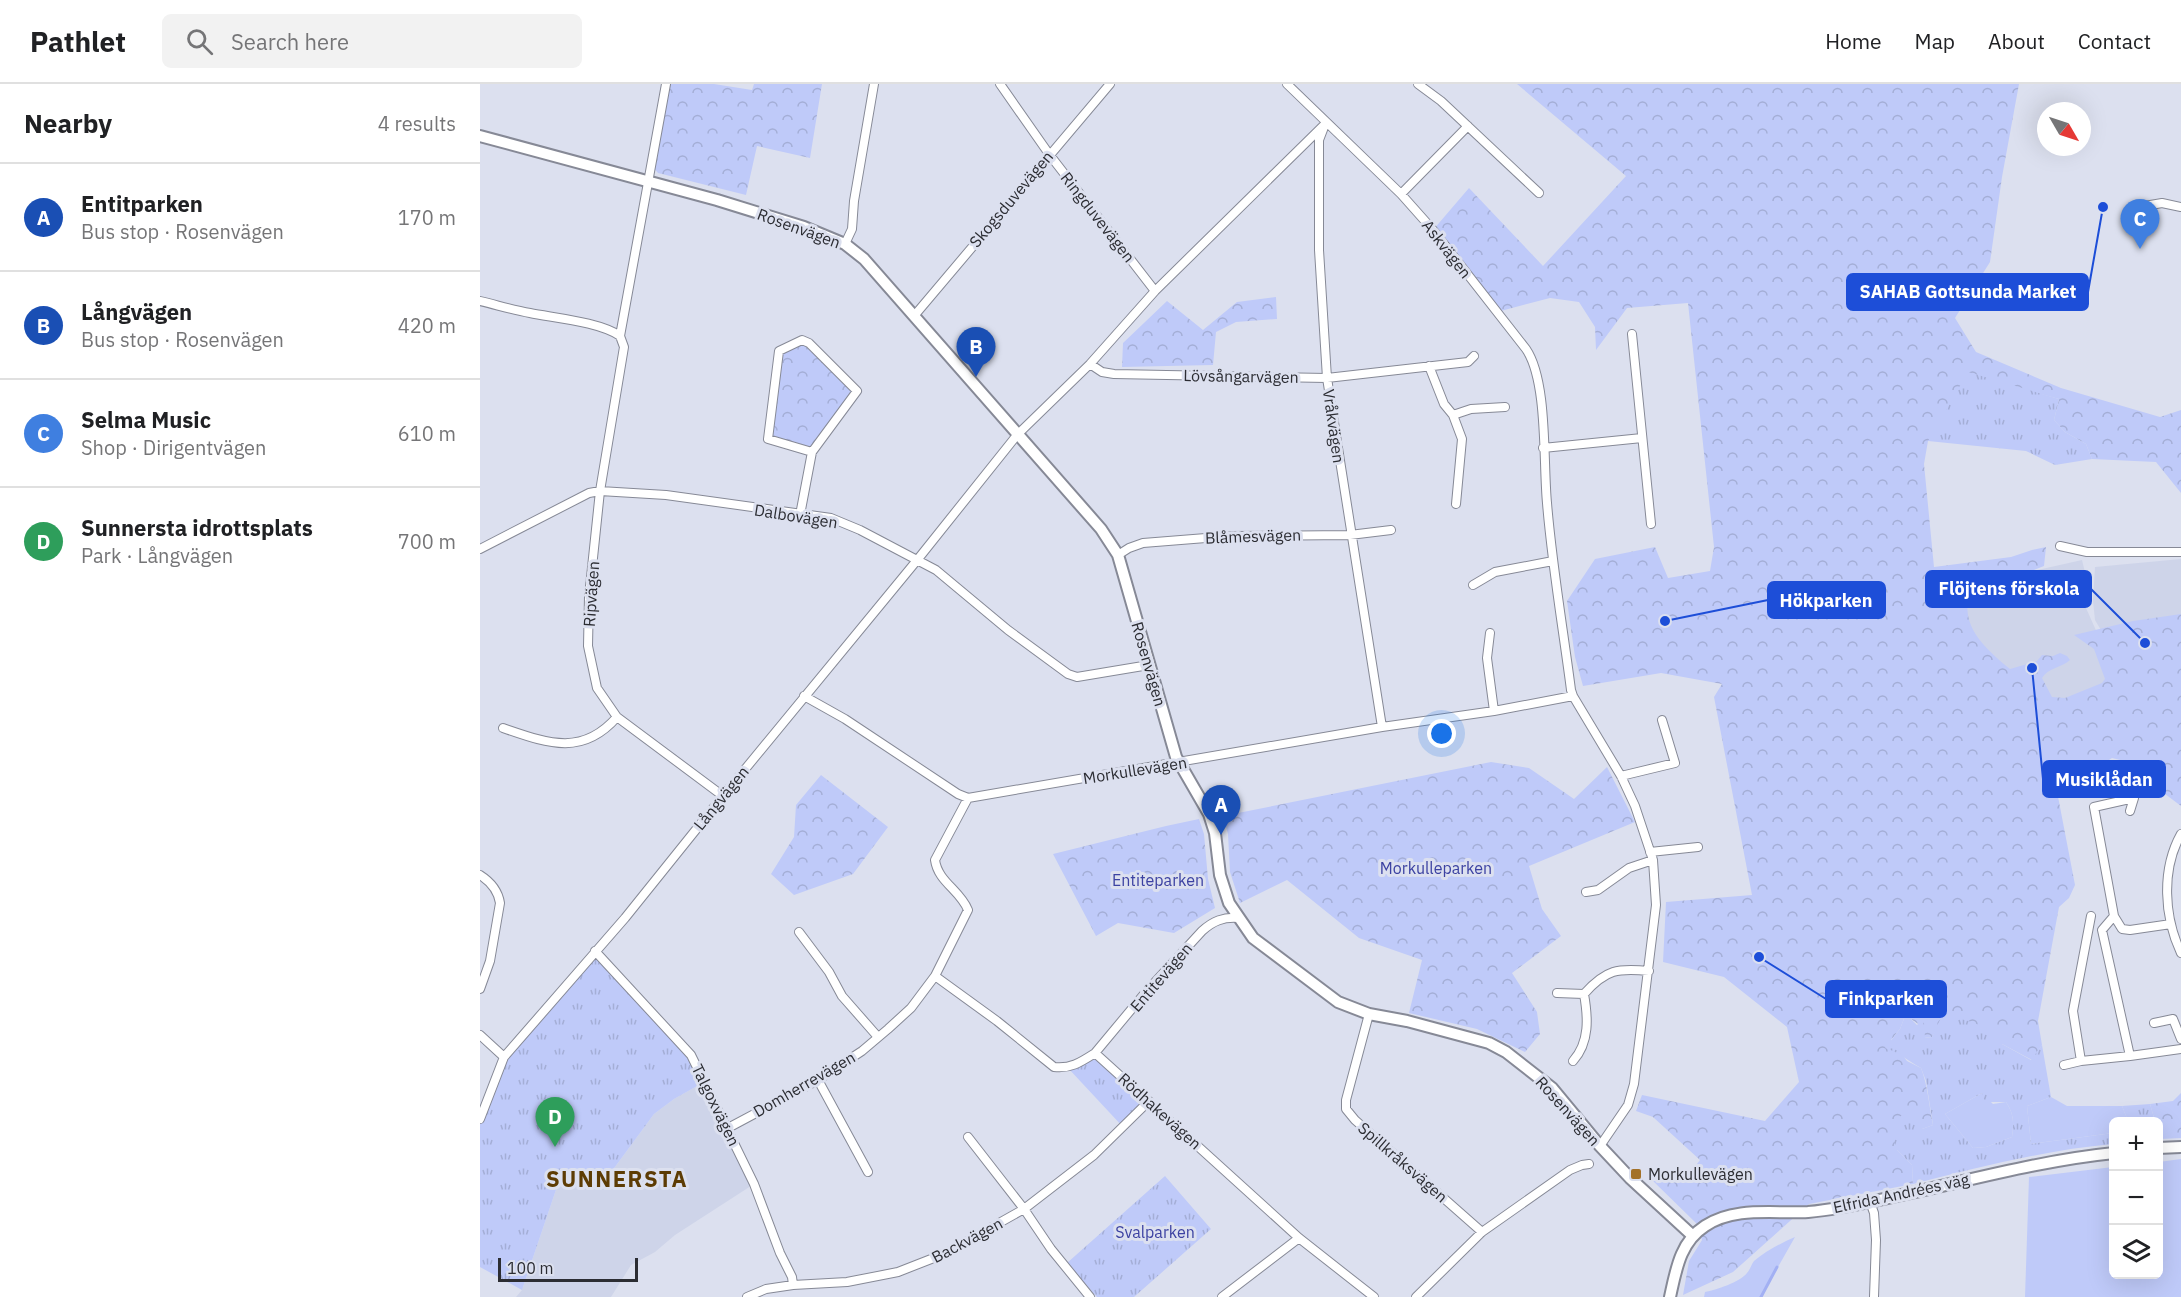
<!DOCTYPE html>
<meta charset="utf-8">
<style>
body{margin:0;font-family:"IBM Plex Sans",sans-serif;background:#f2f2f2;color:#202124}
.controls{position:absolute;right:18px;bottom:18px;display:grid;overflow:hidden;border-radius:9px;box-shadow:0 6px 24px #0002}
.controls button{width:54px;height:54px;display:grid;place-items:center;padding:0;border:0;border-bottom:2px solid #e0e0e0;background:#fff;color:#202124;font:30px sans-serif}
.compass{position:absolute;left:1557px;top:18px;width:54px;height:54px;border-radius:50%;background:#fff;box-shadow:0 6px 24px #0002;rotate:129deg}
.scale{position:absolute;left:18px;bottom:15px;width:140px;box-sizing:border-box;padding-left:6px;border:3px solid #2c2d33;border-top:0;font-size:16px;line-height:21px;white-space:nowrap;color:#2c2d33;-webkit-text-stroke:4px #dce0ef;paint-order:stroke}
.you{position:absolute;left:962px;top:650px;width:21px;height:21px;margin:-15px;border:4px solid #fff;border-radius:50%;background:#1a73e8;box-shadow:0 0 0 9px #1a73e833}
.badge{display:grid;place-items:center;width:39px;height:39px;border-radius:50%;background:#a37128;color:#fff;font-size:20px;font-weight:700}
.pin{position:absolute;translate:-50% -50px;filter:drop-shadow(0 2px 3px #0008)}
.pin::after{content:'';position:absolute;top:32px;width:21px;height:18px;background:inherit;clip-path:polygon(0 0,100% 0,50% 100%)}
.list{margin:0;padding:0;list-style:none}
h2{display:flex;justify-content:space-between;align-items:center;height:78px;margin:0;padding:0 24px;font-size:26px}
h2 small{font-size:20px;font-weight:400;color:#757577}
.list li{display:grid;grid-template-columns:39px 1fr auto;gap:18px;align-items:center;box-sizing:border-box;height:108px;padding:0 24px;border-top:2px solid #e0e0e0}
.list b{display:block;font-size:22px;white-space:nowrap}
.list p{margin:0;font-size:20px;white-space:nowrap;color:#757577}
.list em{font-size:20px;font-style:normal;color:#757577}
.icon{flex:none;width:33px;height:33px;fill:none;stroke:currentColor;stroke-width:2;stroke-linecap:round;stroke-linejoin:round}
.map{position:relative;flex:none;width:1701px;height:1213px;overflow:hidden}
header{display:flex;align-items:center;gap:36px;box-sizing:border-box;height:84px;padding:0 30px;background:#fff;border-bottom:2px solid #e0e0e0}
header strong{font-size:28px}
nav{display:flex;gap:33px;margin-inline-start:auto;font-size:21px}
.search{width:420px;height:54px;background:#f2f2f2;display:flex;align-items:center;gap:15px;box-sizing:border-box;padding:0 21px;border-radius:9px;color:#757577;font-size:22px}
main{display:flex}
aside{flex:1;background:#fff}
.map>svg:first-child{display:block}
.built{fill:#ced4e9}
.grass{fill:#bfcaf9}
.forest{fill:url(#forest-crowns)}
.park{fill:url(#park-tufts);fill-rule:evenodd}
.lines{fill:none;stroke-linecap:round;stroke-linejoin:round}
.stream{stroke:#a2b0f3;stroke-width:3}
.street-casing{stroke:#868996;stroke-width:10}
.secondary-casing{stroke:#868996;stroke-width:14}
.street{stroke:#fff;stroke-width:8}
.secondary{stroke:#fff;stroke-width:10}
.poi-dot{fill:#a37128;stroke:#dce0ef;stroke-width:2}
.labels{text-anchor:middle;stroke-width:6;stroke-linejoin:round;paint-order:stroke}
.street-label{font-size:16px;fill:#2c2d33;stroke:#dce0ef}
.park-label{font-size:16px;fill:#3c42a2;stroke:#dce0ef}
.poi-label{font-size:16px;fill:#2c2d33;stroke:#dce0ef;text-anchor:start}
.district-label{font-size:22px;font-weight:bold;letter-spacing:1.5px;fill:#5d3c04;stroke:#dce0ef}
.leader{fill:none;stroke:#1d4ed8;stroke-width:2}
.callout-dot{fill:#1d4ed8;stroke:#dce0ef;stroke-width:2}
.callout{fill:#1d4ed8;stroke:#1d4ed8;stroke-width:2}
.callout-label{font-size:18px;text-anchor:middle;font-weight:bold;fill:#fff}
</style>
<header>
<strong>Pathlet</strong>
<div class="search"><svg class="icon" aria-label="search" viewBox="0 0 24 24"><circle cx="10" cy="10" r="6"/><path d="M15 15l6 6"/></svg>Search here</div>
<nav><a>Home</a><a>Map</a><a>About</a><a>Contact</a></nav>
</header>
<main>
<aside>
<h2>Nearby<small>4 results</small></h2>
<ul class="list">
<li><span class="badge" style="background:#1a4fb4">A</span><div><b>Entitparken</b><p>Bus stop · Rosenvägen</p></div><em>170 m</em></li>
<li><span class="badge" style="background:#1a4fb4">B</span><div><b>Långvägen</b><p>Bus stop · Rosenvägen</p></div><em>420 m</em></li>
<li><span class="badge" style="background:#3f7fe0">C</span><div><b>Selma Music</b><p>Shop · Dirigentvägen</p></div><em>610 m</em></li>
<li><span class="badge" style="background:#2e9e5b">D</span><div><b>Sunnersta idrottsplats</b><p>Park · Långvägen</p></div><em>700 m</em></li>
</ul>
</aside>
<div class="map">
<svg width="1701" height="1213" viewBox="0 0 1701 1213">
<defs>
<pattern id="forest-crowns" width="20" height="18" patternUnits="userSpaceOnUse" patternTransform="scale(1.5)"><rect width="20" height="18" fill="#bfcaf9"/><path d="M2 6a3 3 0 1 1 6 0M12 15a3 3 0 1 1 6 0" fill="none" stroke="#a4aed6"/></pattern>
<pattern id="park-tufts" width="24" height="20" patternUnits="userSpaceOnUse" patternTransform="scale(1.5)"><rect width="24" height="20" fill="#bfcaf9"/><path d="M3 7l-1-3M5 7V3M7 7l1-3M15 17l-1-3M17 17v-4M19 17l1-3" fill="none" stroke="#a4aed6"/></pattern>
</defs>
<rect width="100%" height="100%" fill="#dce0ef"/>
<path class="built" d="M 1701,475 L 1701,583 L 1654,602 L 1615,536 L 1613,517 L 1615,483 Z
M 1602,476 L 1609,505 L 1606,524 L 1644,609 L 1493,654 L 1448,511 Z
M 226,997 L 274,1100 L 195,1151 L 175,1168 L 151,1181 L 131,1213 L 36,1213 L 42,1206 L 81,1091 L 118,1106 L 174,1030 L 194,1015 Z"/>
<path class="grass" d="M 1502,1009 L 1513,1020 L 1526,1018 C 1534,1030 1534,1039 1532,1053 L 1506,1063 L 1493,1064 L 1465,1030 Z
M 1571,1013 L 1587,1022 L 1642,1022 L 1648,1037 L 1634,1038 L 1633,1049 L 1551,1060 L 1547,1022 Z
M 1701,1075 L 1701,1213 L 1545,1213 L 1549,1093 L 1633,1083 L 1634,1190 L 1678,1190 L 1679,1078 Z
M 1315,1153 L 1281,1213 L 1224,1213 L 1225,1208 C 1236,1206 1260,1198 1267,1189 C 1270,1186 1271,1181 1274,1177 C 1286,1167 1301,1159 1315,1153 Z"/>
<path class="forest" d="M 186,0 L 234,0 L 272,6 L 274,0 L 342,0 L 330,74 L 277,62 L 266,111 L 178,89 L 172,82 Z
M 1037,0 L 1539,0 L 1522,93 L 1510,178 L 1475,234 L 1496,268 L 1581,304 L 1680,333 L 1701,326 L 1701,409 L 1676,378 L 1612,375 L 1606,360 L 1585,348 L 1574,336 L 1579,315 L 1534,303 L 1448,357 L 1444,380 L 1454,483 L 1531,473 L 1552,466 L 1566,463 L 1564,482 L 1534,494 L 1491,507 C 1477,541 1507,566 1530,585 L 1557,577 L 1562,571 L 1573,572 L 1580,569 L 1587,572 L 1590,576 C 1581,584 1568,584 1562,594 L 1572,613 L 1585,614 L 1622,599 L 1625,595 L 1614,565 L 1594,551 L 1653,537 L 1701,530 L 1701,722 L 1640,676 L 1632,674 L 1617,684 L 1594,690 L 1588,682 L 1584,683 L 1580,694 L 1575,697 L 1595,801 L 1589,814 L 1579,823 L 1558,937 L 1562,961 L 1552,976 L 1522,960 L 1456,947 L 1452,953 L 1444,954 L 1444,944 L 1431,935 L 1431,929 L 1425,932 L 1420,945 L 1411,956 L 1427,977 L 1441,984 C 1448,1002 1449,1022 1453,1041 L 1442,1045 L 1417,1066 L 1432,1081 L 1433,1100 L 1329,1120 L 1253,1188 L 1203,1211 L 1209,1177 L 1222,1156 L 1217,1140 L 1173,1097 L 1204,1097 L 1220,1076 L 1173,1033 L 1156,1027 L 1162,1011 L 1285,1037 L 1319,998 L 1307,943 L 1244,893 L 1183,878 L 1186,818 L 1272,811 L 1234,613 L 1242,600 L 1181,589 L 1103,602 L 1095,573 L 1087,517 L 1115,475 L 1175,463 L 1188,494 L 1230,487 L 1234,463 L 1208,219 L 1147,224 L 1116,266 L 1115,243 L 1099,218 L 1070,214 L 1017,228 L 953,146 L 989,104 L 1063,182 L 1146,92 Z
M 796,213 L 797,235 L 756,238 L 736,248 L 733,281 L 642,283 L 643,259 L 687,217 L 723,246 L 757,218 Z
M 322,256 L 377,307 L 332,368 L 288,355 L 299,267 Z
M 1011,678 L 1049,684 L 1094,715 L 1127,683 L 1155,738 L 1049,782 L 1062,825 L 1081,852 L 1032,889 L 1057,928 L 1060,950 L 1045,968 L 997,945 L 929,929 L 942,876 L 879,854 L 807,796 L 760,819 L 750,788 L 748,750 L 743,732 Z
M 341,691 L 408,743 L 373,790 L 314,811 L 291,790 L 314,753 L 316,721 Z
M 719,735 L 724,750 L 728,795 L 735,824 L 694,849 L 638,839 L 616,852 L 573,770 L 686,742 Z
M 1701,1009 L 1701,1054 L 1681,1055 L 1678,1038 L 1675,1037 L 1670,1020 L 1693,1017 Z"/>
<path class="park" d="M 1488,288 L 1579,315 L 1574,336 L 1585,348 L 1606,360 L 1612,375 L 1575,381 L 1546,367 L 1448,357 Z
M 115,867 L 211,971 L 226,997 L 194,1015 L 174,1030 L 118,1106 L 81,1091 L 42,1206 L 0,1183 L 0,1035 L 24,973 Z
M 1431,928 L 1431,935 L 1437,941 L 1440,938 L 1444,939 L 1445,954 L 1452,953 C 1457,945 1457,939 1463,932 L 1469,932 L 1492,938 L 1521,951 L 1522,960 L 1551,976 L 1562,961 L 1571,1013 L 1547,1022 L 1551,1060 L 1633,1049 L 1633,1060 C 1565,1066 1500,1083 1433,1100 L 1432,1081 L 1417,1066 L 1409,1042 L 1422,1031 L 1442,1045 L 1453,1041 L 1446,997 L 1441,984 C 1428,977 1419,968 1405,964 L 1420,945 L 1425,932 ZM 1502,1009 L 1505,1018 L 1526,1018 C 1534,1030 1534,1039 1532,1053 L 1506,1063 L 1493,1064 L 1465,1030 Z
M 615,969 L 669,1017 L 643,1043 L 588,984 Z
M 1670,1020 L 1675,1037 L 1648,1037 L 1642,1022 Z
M 685,1092 L 731,1145 L 654,1213 L 617,1213 L 587,1179 Z"/>
<g class="lines">
<path class="stream" d="M 1281,1213 L 1297,1183"/>
<g class="street-casing">
<path id="street" d="M 520,0 L 569,70 L 675,207
M 807,0 L 921,110 L 953,146 L 1046,265 C 1068,297 1063,378 1067,419 C 1072,481 1083,544 1091,606 L 1093,612 L 1141,692 L 1155,722 L 1173,776 L 1176,821 L 1154,1000 L 1148,1021 L 1120,1062
M 938,0 L 961,17 L 1059,109
M 844,43 L 839,56 L 839,166 L 847,294 L 902,643
M 921,110 L 988,42
M 1653,124 L 1682,119 L 1701,123
M 365,160 L 372,145 L 374,117 L 394,0
M 0,217 C 17,221 33,226 50,229 C 75,234 120,238 140,252
M 434,232 L 630,0
M 1152,250 L 1171,440
M 140,252 L 144,263 L 120,407 L 109,512 L 108,562 L 117,604 L 137,633 L 243,712
M 140,252 L 186,0
M 610,280 L 622,288 L 634,290 L 847,294 L 988,278 L 994,272
M 949,282 L 964,320 L 973,331 L 991,325 L 1025,323
M 973,331 L 982,355 L 976,420
M 1063,364 L 1162,354
M 320,431 L 332,368 L 377,307 L 329,259 L 322,256 L 299,267 L 288,355 L 332,368
M 1580,462 L 1607,468 L 1701,468
M 0,465 L 109,409 L 120,407 L 186,411 L 351,434 L 380,446 L 456,486 L 528,546 L 588,590 L 597,593 L 669,581
M 638,471 L 649,464 L 663,459 L 751,452 L 870,451 L 911,446
M 993,501 L 1015,488 L 1073,477
M 1010,549 L 1007,574 L 1014,627
M 324,612 L 365,635 L 478,710 L 488,714 L 902,643 L 1014,627 L 1093,612
M 23,644 C 67,659 102,673 137,633
M 1141,692 L 1195,679 L 1182,636
M 1650,727 L 1654,714 L 1614,723 L 1634,832 L 1642,845 L 1650,846 L 1691,840
M 1701,750 C 1681,786 1684,833 1701,869
M 1170,768 L 1218,763
M 0,791 C 11,798 18,806 20,819 L 10,877 L 0,905
M 1106,808 L 1118,806 L 1149,784 L 1173,776
M 1634,832 L 1622,846 L 1650,972 L 1701,965
M 319,848 L 349,888 L 362,912 L 398,953
M 115,867 L 211,971 L 274,1100 L 300,1169 L 312,1193 L 313,1201
M 455,892 L 517,937 L 574,983 C 591,985 601,978 615,969 L 819,1154 L 894,1213
M 1077,909 L 1104,910 C 1126,885 1138,884 1169,887
M 889,930 L 866,1016 L 866,1025 L 875,1036 L 1002,1148
M 1674,939 L 1693,935 L 1701,955
M 0,951 L 24,973
M 615,969 L 665,909 L 722,847 C 733,837 743,833 758,834
M 1093,977 C 1110,958 1108,933 1104,910
M 1601,977 L 1593,927 L 1611,832
M 1584,981 L 1601,977 L 1650,972
M 338,996 L 388,1088
M 0,1035 L 24,973 L 145,834 L 243,712 L 438,475 L 537,351 L 610,280 L 675,207 L 846,39
M 248,1044 L 338,996 L 382,967 L 408,945 L 431,924 L 455,892 L 488,826 C 480,806 458,798 455,776 L 488,714
M 488,1053 L 544,1125 L 571,1165 L 610,1213
M 1390,1118 L 1394,1129 L 1396,1156 L 1394,1213
M 267,1213 L 286,1205 L 313,1201 L 367,1198 L 418,1188 L 464,1170 L 544,1125 L 614,1071 L 669,1017
M 742,1213 L 819,1154
M 936,1213 L 1002,1148 L 1090,1086 L 1102,1081 L 1109,1080"/>
</g>
<g class="secondary-casing">
<path id="secondary" d="M 0,52 L 237,116 L 324,143 L 365,160 L 384,175 L 621,445 L 638,471 L 696,673 L 729,730 L 735,749 L 740,791 L 749,819 L 773,854 L 858,918 L 889,930 L 927,937 L 1009,959 L 1026,968 L 1072,1004 L 1120,1062 L 1150,1094 L 1213,1152
M 1678,1064 L 1701,1063
M 1190,1213 C 1196,1186 1200,1158 1225,1142 C 1255,1122 1294,1130 1328,1128 C 1363,1125 1398,1116 1431,1109 C 1498,1094 1565,1076 1634,1069"/>
</g>
<use href="#street" class="street"/>
<use href="#secondary" class="secondary"/>
</g>
<rect class="poi-dot" x="1150" y="1084" width="12" height="12" rx="3"/>
<g class="labels">
<g class="street-label">
<text transform="translate(531 115) rotate(-50)" y="6">Skogsduvevägen</text>
<text transform="translate(618 133) rotate(52)" y="6">Ringduvevägen</text>
<text transform="translate(319 144) rotate(20)" y="6">Rosenvägen</text>
<text transform="translate(967 165) rotate(52)" y="6">Askvägen</text>
<text transform="translate(761 292) rotate(1)" y="6">Lövsångarvägen</text>
<text transform="translate(854 342) rotate(82)" y="6">Vråkvägen</text>
<text transform="translate(316 432) rotate(9)" y="6">Dalbovägen</text>
<text transform="translate(773 452) rotate(-2)" y="6">Blåmesvägen</text>
<text transform="translate(111 510) rotate(-86)" y="6">Ripvägen</text>
<text transform="translate(669 580) rotate(74)" y="6">Rosenvägen</text>
<text transform="translate(655 686) rotate(-9)" y="6">Morkullevägen</text>
<text transform="translate(241 714) rotate(-51)" y="6">Långvägen</text>
<text transform="translate(681 893) rotate(-49)" y="6">Entitevägen</text>
<text transform="translate(324 1000) rotate(-30)" y="6">Domherrevägen</text>
<text transform="translate(236 1021) rotate(64)" y="6">Talgoxvägen</text>
<text transform="translate(680 1027) rotate(42)" y="6">Rödhakevägen</text>
<text transform="translate(1088 1027) rotate(48)" y="6">Rosenvägen</text>
<text transform="translate(923 1078) rotate(41)" y="6">Spillkråksvägen</text>
<text transform="translate(1421 1109) rotate(-12)" y="6">Elfrida Andrées väg</text>
<text transform="translate(487 1156) rotate(-28)" y="6">Backvägen</text>
</g>
<g class="park-label">
<text x="956" y="790">Morkulleparken</text>
<text x="678" y="802">Entiteparken</text>
<text x="675" y="1154">Svalparken</text>
</g>
<g class="poi-label">
<text x="1168" y="1096">Morkullevägen</text>
</g>
<g class="district-label">
<text x="137" y="1103">SUNNERSTA</text>
</g>
</g>
<path class="leader" d="M1623 123L1608 208M1665 559L1611 505M1185 537L1288 516M1552 584L1563 695M1279 873L1346 915"/>
<g class="callout-dot">
<circle cx="1623" cy="123" r="6"/>
<circle cx="1665" cy="559" r="6"/>
<circle cx="1185" cy="537" r="6"/>
<circle cx="1552" cy="584" r="6"/>
<circle cx="1279" cy="873" r="6"/>
</g>
<g class="callout">
<rect x="1367" y="190" width="241" height="36" rx="6"/>
<rect x="1446" y="487" width="165" height="36" rx="6"/>
<rect x="1288" y="498" width="117" height="36" rx="6"/>
<rect x="1563" y="677" width="122" height="36" rx="6"/>
<rect x="1346" y="897" width="120" height="36" rx="6"/>
</g>
<g class="callout-label">
<text x="1488" y="214">SAHAB Gottsunda Market</text>
<text x="1529" y="511">Flöjtens förskola</text>
<text x="1346" y="523">Hökparken</text>
<text x="1624" y="702">Musiklådan</text>
<text x="1406" y="921">Finkparken</text>
</g>
</svg>
<div class="controls">
<button>+</button>
<button>−</button>
<button><svg class="icon" aria-label="layers" viewBox="0 0 24 24"><path d="M12 4l9 5-9 5-9-5zM3 14l9 5 9-5"/></svg></button>
</div>
<svg class="compass" viewBox="-18 -18 36 36"><path d="M0-13l5 13h-10z" fill="#e53935"/><path d="M0 13l5-13h-10z" fill="#757577"/></svg>
<div class="scale">100 m</div>
<div class="you"></div>
<div class="pin badge" style="left:741px;top:751px;background:#1a4fb4">A</div>
<div class="pin badge" style="left:496px;top:293px;background:#1a4fb4">B</div>
<div class="pin badge" style="left:1660px;top:165px;background:#3f7fe0">C</div>
<div class="pin badge" style="left:75px;top:1063px;background:#2e9e5b">D</div>
</div>
</main>
